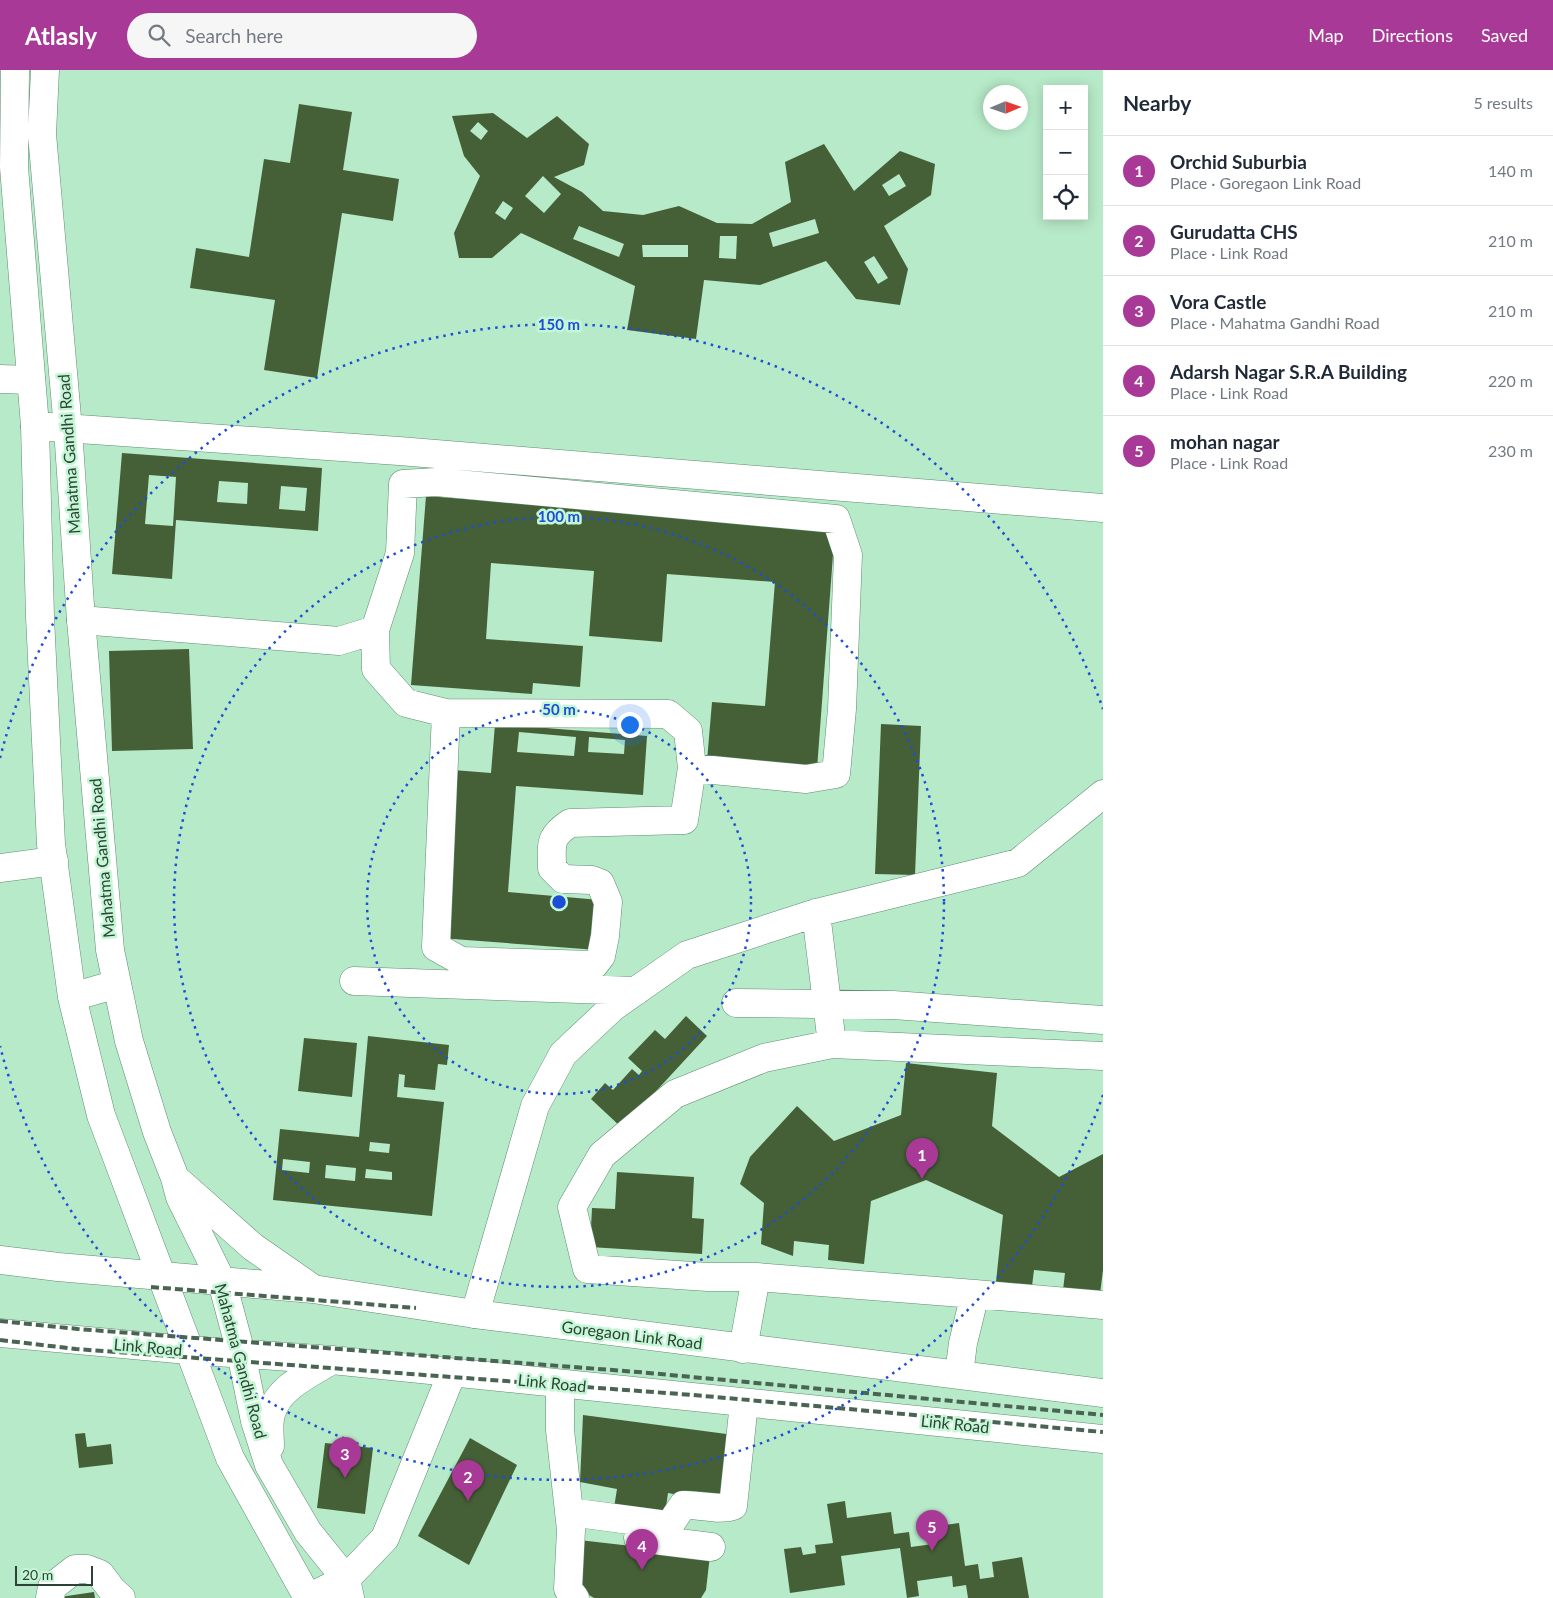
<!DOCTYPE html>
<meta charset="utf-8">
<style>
body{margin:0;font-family:Lato,sans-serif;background:#f6f6f7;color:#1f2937}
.controls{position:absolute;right:15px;top:15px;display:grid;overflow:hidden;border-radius:0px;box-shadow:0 2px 12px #0003}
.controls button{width:45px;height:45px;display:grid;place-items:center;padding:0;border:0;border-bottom:1px solid #e0e1e3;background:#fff;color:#1f2937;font:25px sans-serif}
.compass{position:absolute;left:983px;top:15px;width:45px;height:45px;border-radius:50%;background:#fff;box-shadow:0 2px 12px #0003;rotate:88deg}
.scale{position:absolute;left:15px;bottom:12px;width:78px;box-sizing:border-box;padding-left:5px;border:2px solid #2d4134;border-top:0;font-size:14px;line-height:18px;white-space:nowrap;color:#2d4134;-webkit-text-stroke:4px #c4f7d5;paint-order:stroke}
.you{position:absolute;left:629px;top:654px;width:18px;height:18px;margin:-12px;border:4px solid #fff;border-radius:50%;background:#1a73e8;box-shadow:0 0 0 8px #1a73e833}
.badge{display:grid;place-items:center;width:32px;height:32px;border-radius:50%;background:#a93996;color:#fff;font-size:16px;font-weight:700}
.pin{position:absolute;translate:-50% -41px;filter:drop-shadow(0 1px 2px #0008)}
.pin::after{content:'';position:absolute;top:26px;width:18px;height:15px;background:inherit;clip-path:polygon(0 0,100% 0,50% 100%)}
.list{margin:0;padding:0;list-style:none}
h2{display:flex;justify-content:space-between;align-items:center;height:65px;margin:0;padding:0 20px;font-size:21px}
h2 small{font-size:16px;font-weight:400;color:#747a83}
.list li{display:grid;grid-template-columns:32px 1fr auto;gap:15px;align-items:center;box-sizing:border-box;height:70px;padding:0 20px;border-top:1px solid #e0e1e3}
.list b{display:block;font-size:19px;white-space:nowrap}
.list p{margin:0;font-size:16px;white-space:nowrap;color:#747a83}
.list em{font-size:16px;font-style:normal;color:#747a83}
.icon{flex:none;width:28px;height:28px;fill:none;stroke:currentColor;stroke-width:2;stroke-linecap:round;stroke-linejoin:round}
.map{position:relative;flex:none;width:1103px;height:1528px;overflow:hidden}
header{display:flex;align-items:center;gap:30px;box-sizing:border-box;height:70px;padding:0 25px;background:#a93996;color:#fff}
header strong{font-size:24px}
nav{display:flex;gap:28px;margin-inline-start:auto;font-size:18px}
.search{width:350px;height:45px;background:#f6f6f7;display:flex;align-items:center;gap:12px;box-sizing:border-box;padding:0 18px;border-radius:28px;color:#747a83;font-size:19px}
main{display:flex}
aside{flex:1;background:#fff}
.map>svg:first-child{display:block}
.building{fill:#456037;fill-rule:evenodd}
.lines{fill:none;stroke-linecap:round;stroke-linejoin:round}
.minor-casing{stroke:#5e8e6f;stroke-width:29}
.major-casing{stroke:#5e8e6f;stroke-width:29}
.minor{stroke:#fff;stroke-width:28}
.major{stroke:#fff;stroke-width:28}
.rail{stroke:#496452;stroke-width:4;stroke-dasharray:8 4;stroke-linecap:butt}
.ring{fill:none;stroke:#1d4ed8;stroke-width:2.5;stroke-dasharray:2.5 5}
.labels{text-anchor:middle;stroke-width:5;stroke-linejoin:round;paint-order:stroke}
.street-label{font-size:16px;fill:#2d4134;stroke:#c4f7d5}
.centre{fill:#1d4ed8;stroke:#c4f7d5;stroke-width:2.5}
.ring-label{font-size:15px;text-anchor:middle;font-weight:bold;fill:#1d4ed8;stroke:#c4f7d5;stroke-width:5;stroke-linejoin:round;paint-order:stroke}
</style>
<header>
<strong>Atlasly</strong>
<div class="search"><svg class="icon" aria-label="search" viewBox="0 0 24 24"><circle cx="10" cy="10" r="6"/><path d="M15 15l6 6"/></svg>Search here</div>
<nav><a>Map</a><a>Directions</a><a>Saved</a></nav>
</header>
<main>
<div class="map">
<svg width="1103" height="1528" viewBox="0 0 1103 1528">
<rect width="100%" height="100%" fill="#b7eac8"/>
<path class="building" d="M 299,34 L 352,42 L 343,100 L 399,109 L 393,151 L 342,143 L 317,308 L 264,300 L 275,230 L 190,218 L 196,178 L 249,187 L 264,89 L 290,93 Z
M 493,43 L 527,68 L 557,46 L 589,74 L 584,95 L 554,107 L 582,122 L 603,141 L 643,145 L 679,136 L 717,153 L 752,154 L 791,132 L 785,92 L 824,74 L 854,121 L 900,81 L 935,94 L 931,125 L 884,156 L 908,199 L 900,235 L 856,229 L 826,191 L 760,215 L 704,210 L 696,269 L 627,260 L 635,216 L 521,163 L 492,188 L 459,188 L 454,163 L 480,106 L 464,86 L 452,46 ZM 478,52 L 488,61 L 481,70 L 470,61 ZM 899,104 L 906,116 L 889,126 L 882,115 ZM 543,106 L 561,124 L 544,143 L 525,126 ZM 503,131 L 513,138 L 505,150 L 495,143 ZM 815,149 L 819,163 L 773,177 L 769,163 ZM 579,156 L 624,174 L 619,187 L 573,169 ZM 720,166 L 737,166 L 736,189 L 719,188 ZM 642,175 L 688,175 L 688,187 L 643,187 ZM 874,186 L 888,208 L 878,214 L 864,192 Z
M 122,383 L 322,398 L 318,461 L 176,450 L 172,509 L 112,504 ZM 149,405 L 176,407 L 173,456 L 145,454 ZM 219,411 L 248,413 L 247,434 L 217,432 ZM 281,416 L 307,418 L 305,441 L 279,439 Z
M 426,426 L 835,458 L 817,699 L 707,691 L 712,632 L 765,636 L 775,512 L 667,504 L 662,572 L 589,566 L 594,501 L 491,493 L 486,569 L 583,576 L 580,617 L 533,613 L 532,624 L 411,615 Z
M 189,579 L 193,679 L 112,681 L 109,581 Z
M 495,654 L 647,666 L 643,725 L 516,716 L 508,822 L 600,830 L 597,880 L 440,868 L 453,700 L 491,703 ZM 519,662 L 576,667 L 574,686 L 517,682 ZM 589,667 L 625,670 L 624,684 L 588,682 Z
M 881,654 L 921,656 L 915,805 L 875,804 Z
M 686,946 L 707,966 L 622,1058 L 591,1029 L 605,1013 L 613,1020 L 632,999 L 639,1005 L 642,1001 L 628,988 L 655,960 L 665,969 Z
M 368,966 L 449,975 L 447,995 L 438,994 L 435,1020 L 404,1017 L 405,1005 L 399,1004 L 397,1027 L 444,1032 L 432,1146 L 273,1130 L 280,1059 L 359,1067 ZM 370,1072 L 390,1074 L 389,1083 L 369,1081 ZM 283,1089 L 310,1092 L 309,1103 L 282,1100 ZM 326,1095 L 356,1098 L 355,1111 L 325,1108 ZM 366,1099 L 392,1102 L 392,1110 L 365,1108 Z
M 304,968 L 357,973 L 352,1027 L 298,1021 Z
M 906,993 L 997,1003 L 992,1056 L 1059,1107 L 1103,1084 L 1103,1200 L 1100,1224 L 1063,1220 L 1065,1203 L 1034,1200 L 1032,1216 L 996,1212 L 1003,1145 L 926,1110 L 871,1131 L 864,1194 L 828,1190 L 829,1175 L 794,1171 L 793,1186 L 761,1174 L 764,1133 L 740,1114 L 750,1087 L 797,1036 L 834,1071 L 901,1045 Z
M 617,1102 L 694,1107 L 692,1148 L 704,1149 L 702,1184 L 590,1177 L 592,1138 L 615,1139 Z
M 583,1345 L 734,1365 L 725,1433 L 668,1423 L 664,1451 L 613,1444 L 617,1419 L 580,1412 Z
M 85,1363 L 87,1377 L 111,1374 L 113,1394 L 79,1398 L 75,1364 Z
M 470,1368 L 517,1395 L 469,1495 L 418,1466 Z
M 325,1373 L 373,1378 L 365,1444 L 317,1438 Z
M 845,1431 L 847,1448 L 891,1442 L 894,1464 L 909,1462 L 911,1477 L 933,1474 L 931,1457 L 959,1453 L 965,1496 L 978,1494 L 980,1509 L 994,1507 L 992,1492 L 1022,1487 L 1029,1528 L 968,1528 L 966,1515 L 953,1517 L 952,1506 L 917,1511 L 919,1526 L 907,1528 L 900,1478 L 841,1486 L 845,1515 L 790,1523 L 784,1479 L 801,1477 L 803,1485 L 816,1483 L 815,1475 L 833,1473 L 827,1434 Z
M 579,1470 L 710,1485 L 706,1520 L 701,1528 L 594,1528 L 574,1516 Z
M 94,1522 L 95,1528 L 60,1528 L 60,1527 Z"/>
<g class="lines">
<g class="minor-casing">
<path id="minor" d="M 0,309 L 31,310
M 35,356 L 399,381 L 1103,438
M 81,550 L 339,571 L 375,560 L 400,483 L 403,414 L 436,412 L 836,449 L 848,485 L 842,639 L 836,704 L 806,709 L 692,698 L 688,661 L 668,644 L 446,643 L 406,633 L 376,599 L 375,560
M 446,643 L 436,877 L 461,891 L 594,895 L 601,886 L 605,866 L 608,832 L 600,813 L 592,810 L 563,809 L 552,798 C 552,774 548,768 570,753 L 684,750 L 692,698
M 0,798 L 54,791
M 816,843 L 832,974
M 354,911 L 636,921
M 736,933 L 893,935 L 1103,950
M 975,1224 L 756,1207 L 708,1207 L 587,1199 L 572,1137 L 602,1085 L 675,1024 L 764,988 L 832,974 L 1103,986
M 475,1244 L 535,1036 L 563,984 L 613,937 L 687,885 L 816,843 L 1018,793 L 1103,724
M 743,1279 L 756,1207
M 959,1304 L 963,1273 L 975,1224 L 1103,1235
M 560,1314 L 560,1360 L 571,1460 L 568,1519 L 575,1528
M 570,1442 L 667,1455 L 673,1450 L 683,1435 C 700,1434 718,1441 733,1436 L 744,1333
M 638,1468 L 711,1477
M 50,1528 L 52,1517 L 75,1499 L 87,1499 L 100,1504 L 112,1520 L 121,1528
M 308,1528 L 346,1509 L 385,1468 L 452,1303"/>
</g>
<g class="major-casing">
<path id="major" d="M 15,0 L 14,97 L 35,356 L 40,547 L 51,774 L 72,927 L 101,1045 L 230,1388 L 308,1528
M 45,0 L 42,64 L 68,359 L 81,550 L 110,880 L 129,971 L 157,1062 L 175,1108 L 180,1127 L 222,1212 L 241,1283 L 255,1351 L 269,1395 L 308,1462 L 346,1509 L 350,1528
M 72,927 L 117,914
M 176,1109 L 253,1177 L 312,1218
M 0,1190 L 58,1197 L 313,1219 L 475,1244 L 1103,1323
M 0,1263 L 188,1280 L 332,1290 L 1103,1369
M 270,1376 C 270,1366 268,1354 271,1344 C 277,1318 311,1303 332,1290"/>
</g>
<use href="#minor" class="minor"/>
<use href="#major" class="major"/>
<path class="rail" d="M 151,1217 L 416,1238
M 0,1251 L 78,1259 L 638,1302 L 1103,1345
M 0,1270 L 76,1279 L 693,1325 L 1103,1362"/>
</g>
<g class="ring">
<circle cx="559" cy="832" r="192"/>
<circle cx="559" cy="832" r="385"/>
<path d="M1103 1025A577 577 0 0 1 0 976M0 688A577 577 0 0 1 1103 639"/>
</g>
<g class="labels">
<g class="street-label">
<text transform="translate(69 384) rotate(-94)" y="6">Mahatma Gandhi Road</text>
<text transform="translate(102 788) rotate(-95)" y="6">Mahatma Gandhi Road</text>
<text transform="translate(632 1265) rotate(7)" y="6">Goregaon Link Road</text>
<text transform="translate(148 1277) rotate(5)" y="6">Link Road</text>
<text transform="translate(241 1291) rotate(75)" y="6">Mahatma Gandhi Road</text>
<text transform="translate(552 1313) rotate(6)" y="6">Link Road</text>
<text transform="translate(955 1354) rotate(6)" y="6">Link Road</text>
</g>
</g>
<circle cx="559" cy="832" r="8" class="centre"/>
<g class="ring-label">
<text x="559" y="260">150 m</text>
<text x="559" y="452">100 m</text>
<text x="559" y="645">50 m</text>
</g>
</svg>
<div class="controls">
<button>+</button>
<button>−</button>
<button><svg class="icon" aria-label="locate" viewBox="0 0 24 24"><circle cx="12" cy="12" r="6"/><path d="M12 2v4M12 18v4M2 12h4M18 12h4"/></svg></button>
</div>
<svg class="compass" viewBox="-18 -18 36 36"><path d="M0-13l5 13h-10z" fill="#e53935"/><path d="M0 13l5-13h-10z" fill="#747a83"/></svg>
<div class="scale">20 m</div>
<div class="you"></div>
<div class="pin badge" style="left:922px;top:1109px">1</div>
<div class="pin badge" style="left:468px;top:1431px">2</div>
<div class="pin badge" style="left:345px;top:1408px">3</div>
<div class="pin badge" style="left:642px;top:1500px">4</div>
<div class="pin badge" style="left:932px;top:1481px">5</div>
</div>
<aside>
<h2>Nearby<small>5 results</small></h2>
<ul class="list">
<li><span class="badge">1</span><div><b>Orchid Suburbia</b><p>Place · Goregaon Link Road</p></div><em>140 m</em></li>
<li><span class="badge">2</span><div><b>Gurudatta CHS</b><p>Place · Link Road</p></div><em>210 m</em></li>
<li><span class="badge">3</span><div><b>Vora Castle</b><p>Place · Mahatma Gandhi Road</p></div><em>210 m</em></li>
<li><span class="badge">4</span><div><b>Adarsh Nagar S.R.A Building</b><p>Place · Link Road</p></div><em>220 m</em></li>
<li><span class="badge">5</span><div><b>mohan nagar</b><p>Place · Link Road</p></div><em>230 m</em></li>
</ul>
</aside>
</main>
